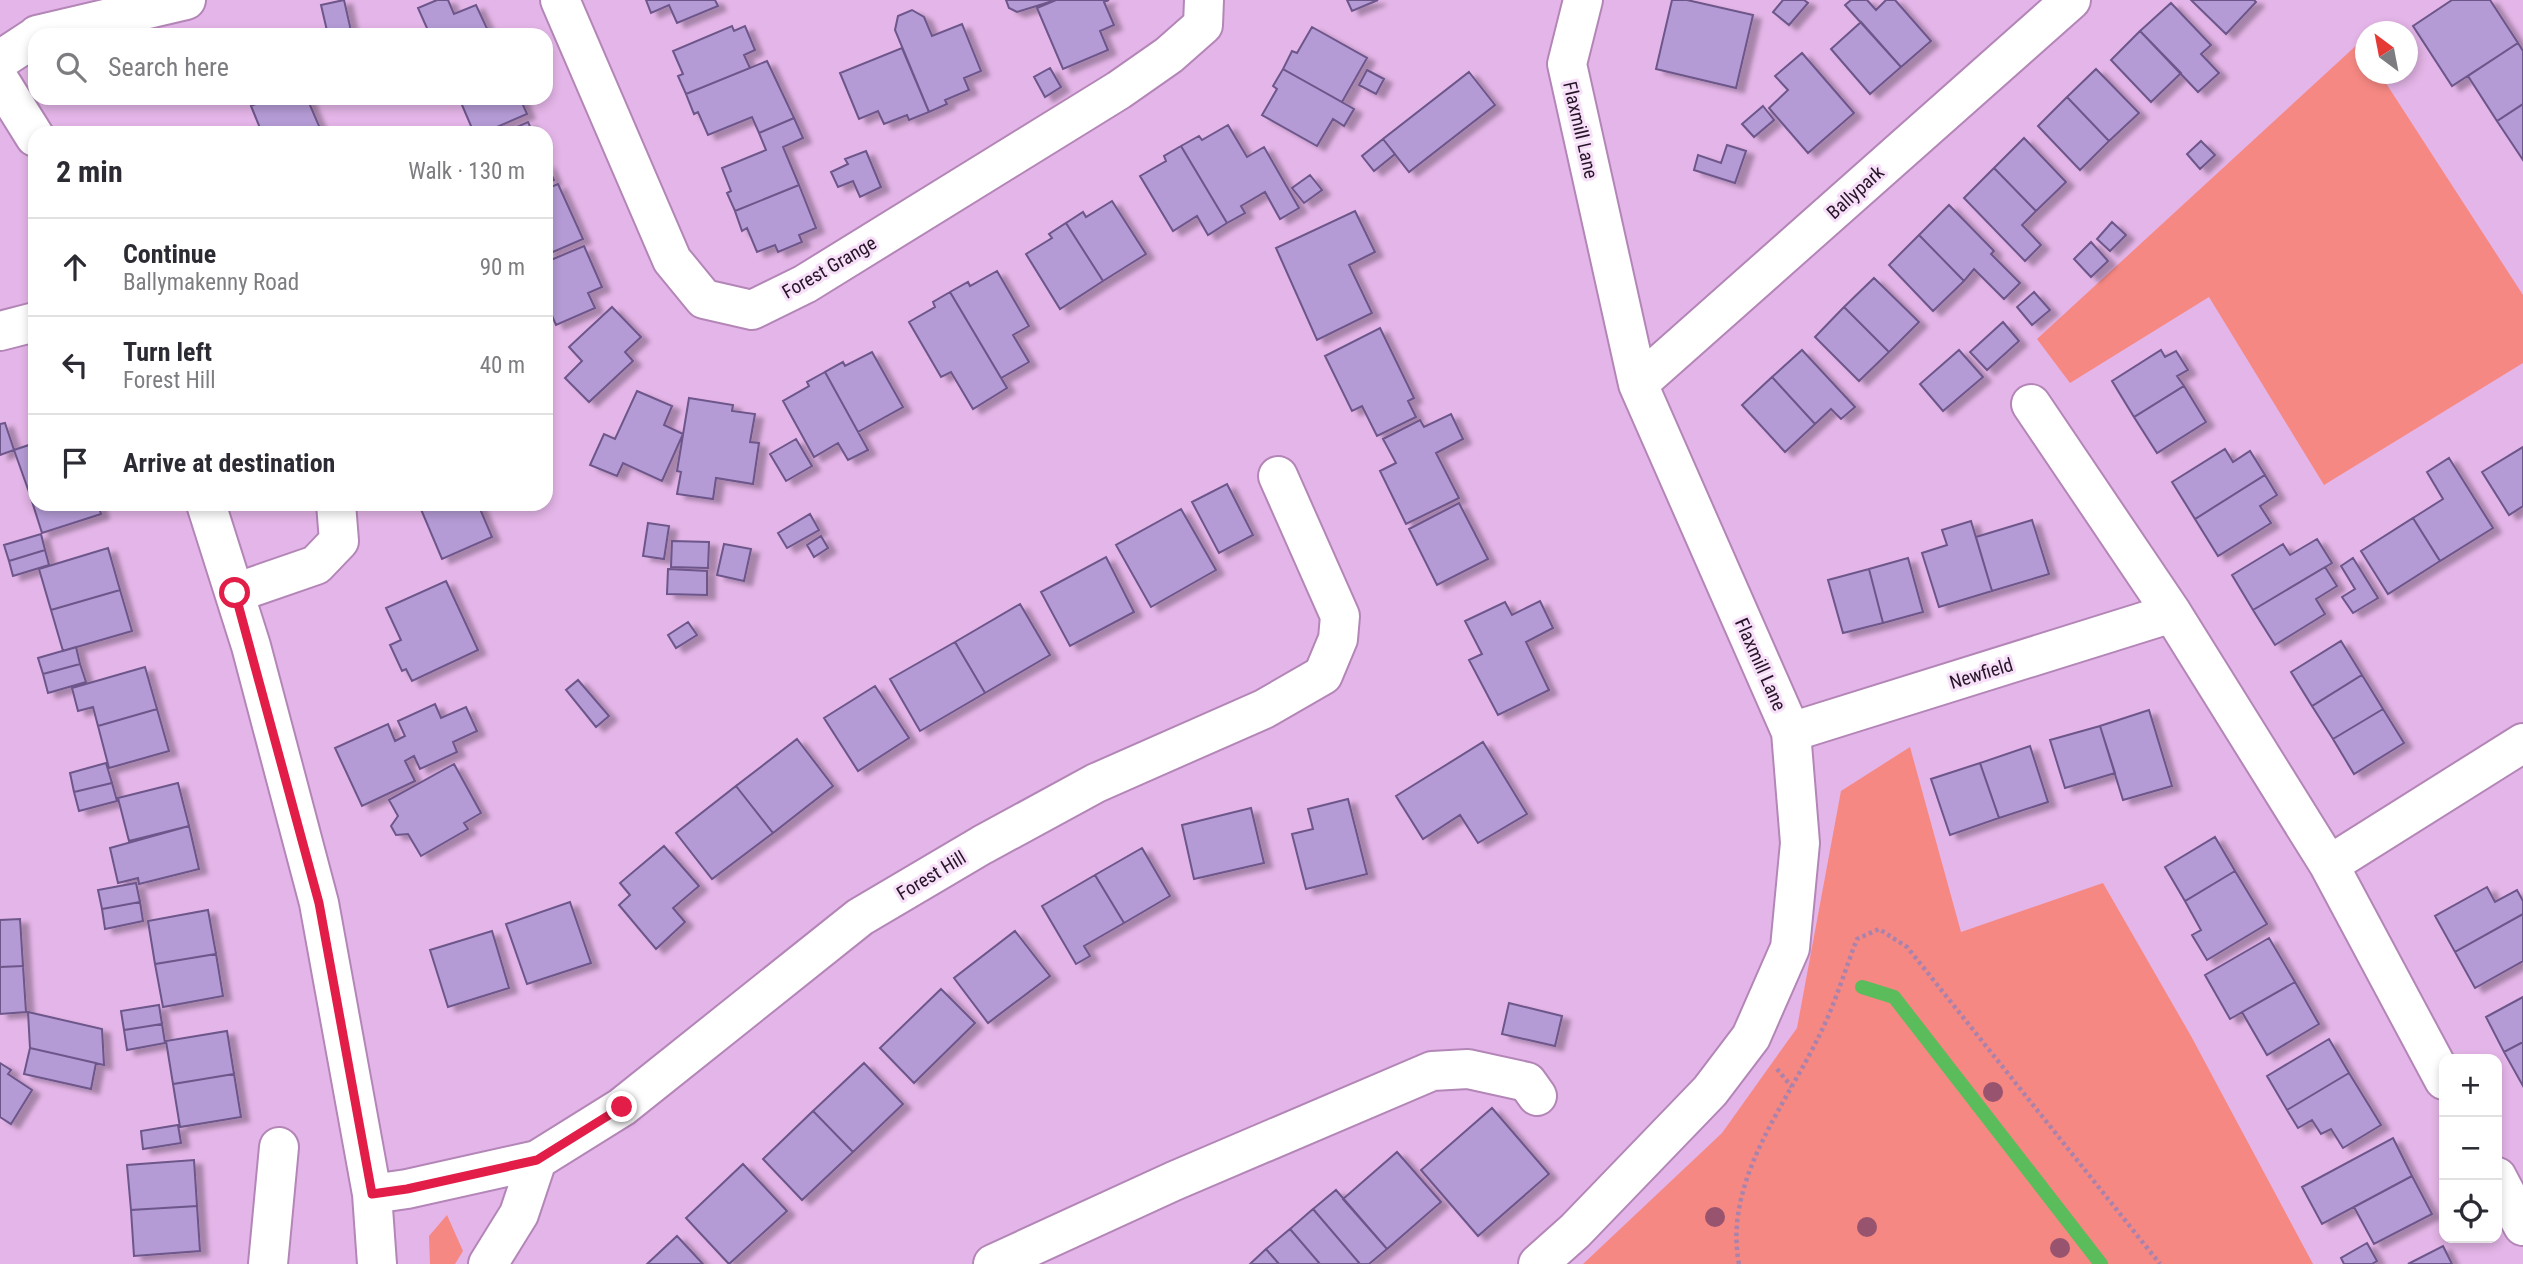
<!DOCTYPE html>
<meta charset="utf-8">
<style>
body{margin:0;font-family:"Roboto Condensed",sans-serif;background:#f7f7f7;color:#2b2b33}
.controls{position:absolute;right:21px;bottom:21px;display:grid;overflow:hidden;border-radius:14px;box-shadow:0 4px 10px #0003}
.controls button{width:63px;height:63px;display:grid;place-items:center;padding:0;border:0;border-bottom:2px solid #e1e1e2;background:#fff;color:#2b2b33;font:35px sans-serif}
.compass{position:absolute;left:2355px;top:21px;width:63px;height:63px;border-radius:50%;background:#fff;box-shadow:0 4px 10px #0003;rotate:328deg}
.stop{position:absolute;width:21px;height:21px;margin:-16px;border:5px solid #e11d48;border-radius:50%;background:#fff}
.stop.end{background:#e11d48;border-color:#fff;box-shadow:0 2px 7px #0008}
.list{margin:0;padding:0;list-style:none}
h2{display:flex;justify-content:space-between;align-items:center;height:91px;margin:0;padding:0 28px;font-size:30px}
h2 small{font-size:23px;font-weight:400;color:#7c7c81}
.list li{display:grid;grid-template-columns:46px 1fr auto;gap:21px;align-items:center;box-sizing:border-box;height:98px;padding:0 28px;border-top:2px solid #e1e1e2}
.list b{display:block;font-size:26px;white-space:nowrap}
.list p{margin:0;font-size:23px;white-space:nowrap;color:#7c7c81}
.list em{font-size:23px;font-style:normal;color:#7c7c81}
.icon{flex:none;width:38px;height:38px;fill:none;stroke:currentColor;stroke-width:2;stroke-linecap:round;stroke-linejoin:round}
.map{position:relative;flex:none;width:2523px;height:1264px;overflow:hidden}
.search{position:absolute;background:#fff;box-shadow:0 4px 10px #0003;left:28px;top:28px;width:525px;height:77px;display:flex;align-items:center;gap:18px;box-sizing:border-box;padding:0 24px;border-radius:21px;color:#7c7c81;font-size:26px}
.panel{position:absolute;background:#fff;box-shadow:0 4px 10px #0003;left:28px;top:126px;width:525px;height:385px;border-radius:21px}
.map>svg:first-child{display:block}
.green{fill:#f68883}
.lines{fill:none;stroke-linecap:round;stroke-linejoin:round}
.stream{stroke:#5abc5b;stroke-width:14}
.building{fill:#b49bd5;stroke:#6d568a;stroke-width:2;filter:url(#shadow)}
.minor-casing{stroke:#b386b7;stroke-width:42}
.path{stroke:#a983ac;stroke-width:4.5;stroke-dasharray:3.5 3.5;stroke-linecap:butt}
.minor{stroke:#fff;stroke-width:38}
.tree{fill:#98536f}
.route{stroke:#e11d48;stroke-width:9}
.labels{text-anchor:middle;stroke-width:6;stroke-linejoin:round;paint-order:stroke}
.street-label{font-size:19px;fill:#251426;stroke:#f8dff9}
</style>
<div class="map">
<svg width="2523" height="1264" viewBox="0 0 2523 1264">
<defs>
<filter id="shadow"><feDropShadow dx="8" dy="4.5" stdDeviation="2" flood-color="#0004"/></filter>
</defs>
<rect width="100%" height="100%" fill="#e4b5e8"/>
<path class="green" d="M 2360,42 L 2365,51 L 2366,74 L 2380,74 L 2523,295 L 2523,363 L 2324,485 L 2209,297 L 2070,383 L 2037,339 Z
M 1910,747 L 1961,932 L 2103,883 L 2191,1036 L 2313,1264 L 1583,1264 L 1722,1133 L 1797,1028 L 1841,791 Z
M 447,1215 L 463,1251 L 455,1264 L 430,1264 L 429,1236 Z"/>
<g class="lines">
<path class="stream" d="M 1862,987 L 1894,997 L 2101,1264"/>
</g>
<path class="building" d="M 344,0 L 351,31 L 328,35 L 321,5 Z
M 437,0 L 448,0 L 454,14 L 476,5 L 490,35 L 430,35 L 418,8 Z
M 646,0 L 715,0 L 718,6 L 677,23 L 669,5 L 651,13 Z
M 1006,0 L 1056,0 L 1017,12 L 1009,8 Z
M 1056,0 L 1109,0 L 1104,2 L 1114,25 L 1100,31 L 1108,50 L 1063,69 L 1037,8 Z
M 1347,0 L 1378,0 L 1352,11 Z
M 1672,0 L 1687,0 L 1753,15 L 1736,88 L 1656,69 Z
M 1783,0 L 1804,0 L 1808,3 L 1789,25 L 1773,12 Z
M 1851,0 L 1867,0 L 1876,10 L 1886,0 L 1895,0 L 1931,41 L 1901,67 L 1845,5 Z
M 2191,0 L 2254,0 L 2256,2 L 2226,34 Z
M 2452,0 L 2490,0 L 2518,43 L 2452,86 L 2413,26 Z
M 2171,3 L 2211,45 L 2201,54 L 2219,73 L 2198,92 L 2140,31 Z
M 912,10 L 924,17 L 932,36 L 962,24 L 981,71 L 964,78 L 969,90 L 945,100 L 947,104 L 929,112 L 895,30 L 898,16 Z
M 1861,22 L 1901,67 L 1870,94 L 1831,49 Z
M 732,26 L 734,31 L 745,26 L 755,50 L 744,55 L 750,68 L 686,94 L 678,76 L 683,74 L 673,51 Z
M 1312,27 L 1367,58 L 1342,102 L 1283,69 L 1292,51 L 1297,53 Z
M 2140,31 L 2181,73 L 2151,102 L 2111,60 Z
M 2518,43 L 2523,51 L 2523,104 L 2497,121 L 2468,76 Z
M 902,48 L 929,112 L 909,120 L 907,115 L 884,124 L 878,111 L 859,119 L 840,73 Z
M 1802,53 L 1854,113 L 1808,153 L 1769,108 L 1788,90 L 1775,76 Z
M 767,61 L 794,118 L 759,133 L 752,117 L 708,135 L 698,112 L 694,114 L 686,94 Z
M 1050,68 L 1061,87 L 1045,97 L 1034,77 Z
M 1283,69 L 1354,109 L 1344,126 L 1333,119 L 1317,146 L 1262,115 L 1277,89 L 1273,86 Z
M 2096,69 L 2139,113 L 2109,141 L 2067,97 Z
M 1367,70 L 1384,79 L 1376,94 L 1359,85 Z
M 1469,72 L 1495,105 L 1409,172 L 1383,139 Z
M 2067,97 L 2109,141 L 2080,170 L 2038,126 Z
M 269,98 L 307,98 L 322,133 L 262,133 L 251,106 Z
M 459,98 L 520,98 L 527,114 L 483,133 L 474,133 Z
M 2523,104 L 2523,160 L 2497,121 Z
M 1763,106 L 1774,120 L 1754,137 L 1742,124 Z
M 794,118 L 803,138 L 783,147 L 799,185 L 735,211 L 727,193 L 731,191 L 722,168 L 766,150 L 759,133 Z
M 528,122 L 533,133 L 503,133 Z
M 1228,125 L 1247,157 L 1264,147 L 1299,208 L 1280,219 L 1265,192 L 1241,206 L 1245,213 L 1227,223 L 1181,146 L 1199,136 L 1202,140 Z
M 2024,138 L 2066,182 L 2036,211 L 1994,168 Z
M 1383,139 L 1395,154 L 1374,171 L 1362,156 Z
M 2201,141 L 2215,155 L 2200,169 L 2187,154 Z
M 1727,145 L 1746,151 L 1735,183 L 1694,170 L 1698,155 L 1721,163 Z
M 1181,146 L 1227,223 L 1208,235 L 1197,216 L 1173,231 L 1140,176 L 1166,161 L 1164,156 Z
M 866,151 L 881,187 L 860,197 L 853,181 L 838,187 L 831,172 L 848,164 L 845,159 Z
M 546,163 L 554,180 L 546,184 Z
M 1994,168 L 2036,211 L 2022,225 L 2041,245 L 2025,261 L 1964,198 Z
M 1310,175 L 1322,190 L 1304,203 L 1292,188 Z
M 558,184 L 583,239 L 546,255 L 546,189 Z
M 799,185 L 816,228 L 799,235 L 802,242 L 778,252 L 775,245 L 757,252 L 747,228 L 742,231 L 735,211 Z
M 1112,201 L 1146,254 L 1103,281 L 1066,223 L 1083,212 L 1086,217 Z
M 1949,205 L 1994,251 L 1991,254 L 2020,283 L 2004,299 L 1974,269 L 1964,281 L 1919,235 Z
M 1355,211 L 1375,252 L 1349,265 L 1372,313 L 1317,340 L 1276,248 Z
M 2112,222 L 2126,235 L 2110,251 L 2097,239 Z
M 1066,223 L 1103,281 L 1060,309 L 1026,254 L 1052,238 L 1049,234 Z
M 1919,235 L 1964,281 L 1933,311 L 1889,265 Z
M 2091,242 L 2108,261 L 2091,277 L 2074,259 Z
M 584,246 L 602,287 L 588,293 L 595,308 L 556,325 L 546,302 L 546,262 Z
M 997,271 L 1029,326 L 1013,335 L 1029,362 L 1001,378 L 950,292 L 968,282 L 970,286 Z
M 1874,278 L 1919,322 L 1889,352 L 1844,307 Z
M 950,292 L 1007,388 L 973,409 L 951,372 L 941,377 L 909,322 L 935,307 L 933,302 Z
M 2034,292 L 2050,310 L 2032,325 L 2017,307 Z
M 612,307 L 641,337 L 625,352 L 633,361 L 589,402 L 565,378 L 582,361 L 569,347 Z
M 1844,307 L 1889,352 L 1859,381 L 1815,337 Z
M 2003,322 L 2019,341 L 1987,370 L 1970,352 Z
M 1380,328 L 1414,398 L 1408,401 L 1416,417 L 1377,436 L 1362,406 L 1352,411 L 1325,356 Z
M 1802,350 L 1855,407 L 1841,419 L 1831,409 L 1815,424 L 1772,377 Z
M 1959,350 L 1983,377 L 1943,411 L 1920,384 Z
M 2161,350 L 2165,357 L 2176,351 L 2188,370 L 2177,376 L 2184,386 L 2134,417 L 2112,381 Z
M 872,352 L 903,407 L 858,432 L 825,372 L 843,362 L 845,366 Z
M 825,372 L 868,450 L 848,460 L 838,443 L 814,457 L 783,401 L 809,386 L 807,382 Z
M 1772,377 L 1815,424 L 1785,452 L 1742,405 Z
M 2184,386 L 2206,422 L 2157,453 L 2134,417 Z
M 637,391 L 672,406 L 664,425 L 683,434 L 662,481 L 623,463 L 617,476 L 590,465 L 604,434 L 615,439 Z
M 689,398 L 733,405 L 732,411 L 755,414 L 750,442 L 759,443 L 753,484 L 716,478 L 713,499 L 677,494 L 681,472 L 677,471 Z
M 1451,414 L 1463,439 L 1436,453 L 1459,498 L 1406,524 L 1380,471 L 1396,463 L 1383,439 L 1420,420 L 1424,427 Z
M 5,423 L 14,450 L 0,455 L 0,424 Z
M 796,439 L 812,466 L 786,481 L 770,454 Z
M 35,443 L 35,490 L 29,492 L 14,450 Z
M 2523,447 L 2523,506 L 2509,515 L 2482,472 Z
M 2225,449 L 2233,462 L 2250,451 L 2265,475 L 2195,519 L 2172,482 Z
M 2449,458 L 2493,528 L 2440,561 L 2413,518 L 2443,499 L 2427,472 Z
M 2265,475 L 2277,495 L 2260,506 L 2271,523 L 2218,556 L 2195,519 Z
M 1227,484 L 1253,535 L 1219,553 L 1192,502 Z
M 35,490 L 35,504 L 98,504 L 101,514 L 42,533 L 29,492 Z
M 1459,503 L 1488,559 L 1437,585 L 1409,529 Z
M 427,504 L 478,504 L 492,537 L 442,559 L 420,507 Z
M 1181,509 L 1216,570 L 1151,607 L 1116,545 Z
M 810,514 L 819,530 L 787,548 L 778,533 Z
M 2413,518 L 2440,561 L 2388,594 L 2361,551 Z
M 2032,520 L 2049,574 L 1992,591 L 1976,537 Z
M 1971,521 L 1992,591 L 1939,607 L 1922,553 L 1947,545 L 1942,530 Z
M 648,523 L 669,526 L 664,559 L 643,556 Z
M 41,534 L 45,550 L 9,561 L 4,545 Z
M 821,536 L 828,548 L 814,557 L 807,545 Z
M 2317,539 L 2332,563 L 2253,610 L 2232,575 L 2283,544 L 2290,555 Z
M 672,541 L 709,542 L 708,568 L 671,567 Z
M 724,544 L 751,549 L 744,581 L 717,575 Z
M 108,548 L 120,590 L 51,610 L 39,569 Z
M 45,550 L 49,565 L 13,576 L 9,561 Z
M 1106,557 L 1134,612 L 1070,646 L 1041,592 Z
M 1908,558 L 1923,612 L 1883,623 L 1869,569 Z
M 2353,558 L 2378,598 L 2353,613 L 2342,597 L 2355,589 L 2341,566 Z
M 2325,567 L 2337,586 L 2316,599 L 2325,614 L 2275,645 L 2253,610 Z
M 668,569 L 707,571 L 707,595 L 667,594 Z
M 1869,569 L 1883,623 L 1843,633 L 1828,580 Z
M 446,581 L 478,650 L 412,681 L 406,669 L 402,671 L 390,645 L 401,640 L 386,608 Z
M 120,590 L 132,631 L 63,651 L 51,610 Z
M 1540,601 L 1553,628 L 1526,642 L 1549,690 L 1498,715 L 1469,660 L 1482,654 L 1465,621 L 1505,602 L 1512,615 Z
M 1020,604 L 1050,655 L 985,693 L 955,642 Z
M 688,622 L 697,635 L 676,648 L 668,635 Z
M 2341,641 L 2362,675 L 2312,706 L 2291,672 Z
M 955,642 L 985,693 L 920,731 L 890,679 Z
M 76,647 L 80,664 L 43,674 L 38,658 Z
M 80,664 L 86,682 L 48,693 L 43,674 Z
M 145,667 L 157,709 L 98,726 L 93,707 L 78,711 L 72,688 Z
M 2362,675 L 2383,709 L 2333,739 L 2312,706 Z
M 578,680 L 609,716 L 596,727 L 566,690 Z
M 875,686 L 909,738 L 858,771 L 824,718 Z
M 435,704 L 441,718 L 466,707 L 477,731 L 453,742 L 457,752 L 420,769 L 414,756 L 405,761 L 415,781 L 362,806 L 335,748 L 388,724 L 395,741 L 405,736 L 398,721 Z
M 157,709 L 169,751 L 109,768 L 98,726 Z
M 2383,709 L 2404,743 L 2354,774 L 2333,739 Z
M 2149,710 L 2172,786 L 2123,800 L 2100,726 Z
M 2100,726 L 2115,773 L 2065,788 L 2050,740 Z
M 797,739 L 833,786 L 773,833 L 736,786 Z
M 1483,742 L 1527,814 L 1478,843 L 1460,815 L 1423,839 L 1396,796 Z
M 2030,746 L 2048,802 L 1999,818 L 1980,763 Z
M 106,763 L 112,783 L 74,792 L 70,773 Z
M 1980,763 L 1999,818 L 1950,835 L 1931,779 Z
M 454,764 L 481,813 L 464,823 L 468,829 L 421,856 L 408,834 L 396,835 L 391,826 L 398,816 L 389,800 Z
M 112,783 L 117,801 L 79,811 L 74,792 Z
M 178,783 L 189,826 L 129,841 L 118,798 Z
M 736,786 L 773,833 L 712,879 L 676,833 Z
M 1348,799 L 1367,874 L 1306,889 L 1292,834 L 1313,829 L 1308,809 Z
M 1251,808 L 1264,863 L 1194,879 L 1182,825 Z
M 189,826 L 199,869 L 139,884 L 138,878 L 118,883 L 110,848 Z
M 2215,837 L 2235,871 L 2185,901 L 2165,867 Z
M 664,846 L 699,886 L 673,908 L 685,922 L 656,949 L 619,905 L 630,895 L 620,883 Z
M 1142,848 L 1170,896 L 1124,923 L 1095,875 Z
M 2235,871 L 2267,924 L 2207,960 L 2192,935 L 2201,930 L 2185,901 Z
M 1095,875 L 1124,923 L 1084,946 L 1090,956 L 1076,964 L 1042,906 Z
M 136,883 L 140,902 L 102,909 L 98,890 Z
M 2487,887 L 2495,902 L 2517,890 L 2523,901 L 2523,914 L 2455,952 L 2435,916 Z
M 140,902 L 143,921 L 105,929 L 102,909 Z
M 570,902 L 591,963 L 527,984 L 506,924 Z
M 208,910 L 216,954 L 155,964 L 148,921 Z
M 2523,914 L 2523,961 L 2475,988 L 2455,952 Z
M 20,919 L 23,966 L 0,967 L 0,920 Z
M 492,931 L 509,988 L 448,1007 L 430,950 Z
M 1015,931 L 1050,976 L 988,1023 L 954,978 Z
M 2269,938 L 2295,982 L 2230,1019 L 2205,975 Z
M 216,954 L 223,996 L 163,1007 L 155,964 Z
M 23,966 L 26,1012 L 0,1014 L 0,967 Z
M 2295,982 L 2319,1024 L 2267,1055 L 2242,1012 Z
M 941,989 L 975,1023 L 914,1083 L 880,1048 Z
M 2523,997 L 2523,1042 L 2504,1052 L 2486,1017 Z
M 1509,1003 L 1562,1016 L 1555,1046 L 1502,1034 Z
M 159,1005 L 162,1024 L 124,1030 L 121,1011 Z
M 28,1012 L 102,1029 L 104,1065 L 30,1048 Z
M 162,1024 L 165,1043 L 127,1050 L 124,1030 Z
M 227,1031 L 234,1074 L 173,1084 L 166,1041 Z
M 2329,1039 L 2349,1073 L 2287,1110 L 2267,1076 Z
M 2523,1042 L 2523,1086 L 2504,1052 Z
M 30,1048 L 96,1063 L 91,1089 L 24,1074 Z
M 0,1063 L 11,1070 L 8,1074 L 32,1090 L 11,1124 L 0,1117 Z
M 864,1063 L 903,1104 L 853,1152 L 813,1111 Z
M 2349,1073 L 2381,1125 L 2343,1148 L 2331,1129 L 2321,1134 L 2312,1120 L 2298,1128 L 2287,1110 Z
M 234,1074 L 241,1117 L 180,1127 L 173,1084 Z
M 1492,1108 L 1549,1174 L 1478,1236 L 1421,1170 Z
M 813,1111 L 853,1152 L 802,1200 L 763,1159 Z
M 178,1125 L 181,1143 L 143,1149 L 141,1131 Z
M 2393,1138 L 2412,1176 L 2322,1224 L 2302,1187 Z
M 1397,1152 L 1441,1202 L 1387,1249 L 1343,1199 Z
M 194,1160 L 197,1206 L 131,1210 L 127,1165 Z
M 743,1164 L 787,1211 L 729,1264 L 686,1218 Z
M 2412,1176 L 2432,1214 L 2374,1244 L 2354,1207 Z
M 1336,1190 L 1387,1249 L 1369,1264 L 1360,1264 L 1313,1209 Z
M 197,1206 L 200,1251 L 134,1256 L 131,1210 Z
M 1313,1209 L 1360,1264 L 1320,1264 L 1290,1229 Z
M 1290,1229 L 1320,1264 L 1279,1264 L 1266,1249 Z
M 677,1236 L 703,1264 L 647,1264 Z
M 2367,1243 L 2377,1261 L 2372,1264 L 2344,1264 L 2341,1258 Z
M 2443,1246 L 2452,1264 L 2408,1264 Z
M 1266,1249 L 1279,1264 L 1250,1264 Z"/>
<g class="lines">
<g class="minor-casing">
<path id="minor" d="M 560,0 L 672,260 L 704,299 L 752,310 L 805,284 L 1119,90 L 1169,55 L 1203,25 L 1204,0
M 37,35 L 186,0
M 0,60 L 35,37
M 0,81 L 35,137
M 0,331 L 35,322
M 1638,384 L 2071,0
M 2031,404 L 2172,613 L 2329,865 L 2444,1080
M 206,504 L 251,646 L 319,903 L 372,1194 L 377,1264
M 235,593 L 316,565 L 339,541 L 336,504
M 1791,732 L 2172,613
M 2329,865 L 2523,743
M 2497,1177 L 2523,1226
M 372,1194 L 407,1189 L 537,1160 L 622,1107 L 860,917 L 982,845 L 1096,783 L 1264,709 L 1323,675 L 1338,639 L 1340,616 L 1278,476
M 268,1264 L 279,1147
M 488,1264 L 519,1214 L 537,1160
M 993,1264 L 1174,1181 L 1432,1071 L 1468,1069 L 1527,1082 L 1537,1096
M 1538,1264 L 1575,1231 L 1710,1091 L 1751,1037 L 1790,948 L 1800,843 L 1791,732 L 1638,384 L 1567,64 L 1583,0"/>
</g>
<path class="path" d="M 1777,1069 L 1792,1087
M 1739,1264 C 1723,1181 1786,1105 1820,1034 C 1835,1004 1845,970 1857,939 L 1879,929 L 1907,947 L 2160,1264"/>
<use href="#minor" class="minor"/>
</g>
<g class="tree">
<circle cx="1993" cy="1092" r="10"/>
<circle cx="1715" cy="1217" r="10"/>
<circle cx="1867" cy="1227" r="10"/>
<circle cx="2060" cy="1248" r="10"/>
</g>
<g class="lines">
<path class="route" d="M 235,593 L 319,903 L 372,1194 L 407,1189 L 537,1160 L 622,1107"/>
</g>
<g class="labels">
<g class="street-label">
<text transform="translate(1581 130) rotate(77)" y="7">Flaxmill Lane</text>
<text transform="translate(1855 192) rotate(-42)" y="7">Ballypark</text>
<text transform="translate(829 267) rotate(-30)" y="7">Forest Grange</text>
<text transform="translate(1761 664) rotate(66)" y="7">Flaxmill Lane</text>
<text transform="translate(1981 673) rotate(-17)" y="7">Newfield</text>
<text transform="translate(931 875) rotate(-31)" y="7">Forest Hill</text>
</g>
</g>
</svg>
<div class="controls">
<button>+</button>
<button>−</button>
<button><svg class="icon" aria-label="locate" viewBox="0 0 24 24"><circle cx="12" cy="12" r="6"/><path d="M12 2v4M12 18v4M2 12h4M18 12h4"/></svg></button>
</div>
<svg class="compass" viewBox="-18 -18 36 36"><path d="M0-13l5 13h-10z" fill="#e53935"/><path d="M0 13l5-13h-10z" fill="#7c7c81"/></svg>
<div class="stop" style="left:235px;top:593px"></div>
<div class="stop end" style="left:622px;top:1107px"></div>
<div class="search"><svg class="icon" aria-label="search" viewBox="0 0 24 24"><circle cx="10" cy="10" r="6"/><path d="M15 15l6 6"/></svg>Search here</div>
<section class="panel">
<h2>2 min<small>Walk · 130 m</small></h2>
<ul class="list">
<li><svg class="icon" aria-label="ahead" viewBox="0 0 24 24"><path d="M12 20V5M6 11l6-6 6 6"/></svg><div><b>Continue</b><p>Ballymakenny Road</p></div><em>90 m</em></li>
<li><svg class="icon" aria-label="left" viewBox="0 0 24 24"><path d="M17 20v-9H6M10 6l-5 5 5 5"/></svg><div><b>Turn left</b><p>Forest Hill</p></div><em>40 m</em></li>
<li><svg class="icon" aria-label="arrive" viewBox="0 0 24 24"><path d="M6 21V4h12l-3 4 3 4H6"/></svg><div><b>Arrive at destination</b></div></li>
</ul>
</section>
</div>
